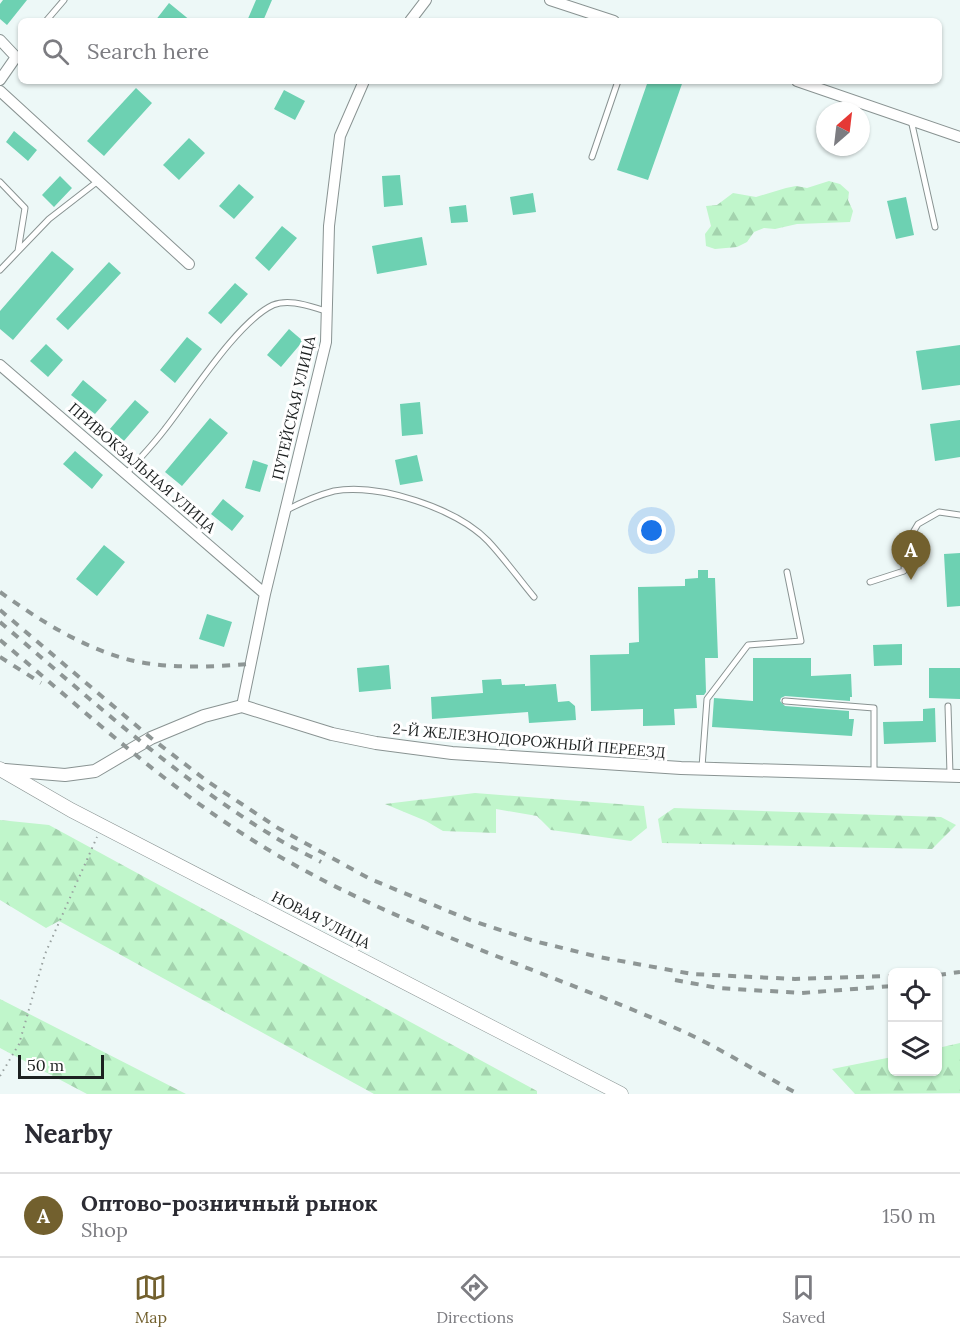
<!DOCTYPE html>
<meta charset="utf-8">
<style>
body{margin:0;font-family:Lora,serif;background:#f2f2f3;color:#2b2b33}
.controls{position:absolute;right:18px;bottom:18px;display:grid;overflow:hidden;border-radius:9px;box-shadow:0 2px 4px #0004}
.controls button{width:54px;height:54px;display:grid;place-items:center;padding:0;border:0;border-bottom:2px solid #e1e1e2;background:#fff;color:#2b2b33;font:30px sans-serif}
.compass{position:absolute;left:816px;top:102px;width:54px;height:54px;border-radius:50%;background:#fff;box-shadow:0 2px 4px #0004;rotate:28deg}
.scale{position:absolute;left:18px;bottom:15px;width:86px;box-sizing:border-box;padding-left:6px;border:3px solid #1c2020;border-top:0;font-size:16px;line-height:21px;white-space:nowrap;color:#1c2020;-webkit-text-stroke:4px #fff;paint-order:stroke}
.you{position:absolute;left:652px;top:531px;width:21px;height:21px;margin:-15px;border:4px solid #fff;border-radius:50%;background:#1a73e8;box-shadow:0 0 0 9px #1a73e833}
.badge{display:grid;place-items:center;width:39px;height:39px;border-radius:50%;background:#72602e;color:#fff;font-size:20px;font-weight:700}
.pin{position:absolute;translate:-50% -50px;filter:drop-shadow(0 2px 3px #0008)}
.pin::after{content:'';position:absolute;top:32px;width:21px;height:18px;background:inherit;clip-path:polygon(0 0,100% 0,50% 100%)}
.list{margin:0;padding:0;list-style:none}
h2{display:flex;justify-content:space-between;align-items:center;height:78px;margin:0;padding:0 24px;font-size:26px}
h2 small{font-size:20px;font-weight:400;color:#7c7c81}
.list li{display:grid;grid-template-columns:39px 1fr auto;gap:18px;align-items:center;box-sizing:border-box;height:84px;padding:0 24px;border-top:2px solid #e1e1e2}
.list b{display:block;font-size:22px;white-space:nowrap}
.list p{margin:0;font-size:20px;white-space:nowrap;color:#7c7c81}
.list em{font-size:20px;font-style:normal;color:#7c7c81}
.icon{flex:none;width:33px;height:33px;fill:none;stroke:currentColor;stroke-width:2;stroke-linecap:round;stroke-linejoin:round}
.map{position:relative;flex:none;width:960px;height:1094px;overflow:hidden}
.search{position:absolute;background:#fff;box-shadow:0 2px 4px #0004;left:18px;right:18px;top:18px;height:66px;display:flex;align-items:center;gap:15px;box-sizing:border-box;padding:0 21px;border-radius:9px;color:#7c7c81;font-size:22px}
.sheet{height:162px;background:#fff}
nav{display:flex;justify-content:space-around;align-items:center;box-sizing:border-box;height:84px;border-top:2px solid #e1e1e2;background:#fff;font-size:16px;color:#7c7c81}
nav a{display:grid;justify-items:center;gap:3px}
nav .on{color:#72602e}
.map>svg:first-child{display:block}
.forest{fill:url(#forest-firs)}
.building{fill:#6dd1b2}
.lines{fill:none;stroke-linecap:round;stroke-linejoin:round}
.service-casing{stroke:#899392;stroke-width:7}
.minor-casing{stroke:#899392;stroke-width:12}
.tertiary-casing{stroke:#899392;stroke-width:14}
.secondary-casing{stroke:#899392;stroke-width:15}
.path{stroke:#98a09f;stroke-width:2;stroke-dasharray:1.5 4.5;stroke-linecap:butt}
.service{stroke:#fff;stroke-width:5}
.minor{stroke:#fff;stroke-width:10}
.tertiary{stroke:#fff;stroke-width:12}
.secondary{stroke:#fff;stroke-width:14}
.rail{stroke:#8e9695;stroke-width:4;stroke-dasharray:8 8;stroke-linecap:butt}
.labels{text-anchor:middle;stroke-width:6;stroke-linejoin:round;paint-order:stroke}
.street-label{font-size:15px;fill:#1c2020;stroke:#fff}
</style>
<div class="map">
<svg width="960" height="1094" viewBox="0 0 960 1094">
<defs>
<pattern id="forest-firs" width="22" height="20" patternUnits="userSpaceOnUse" patternTransform="scale(1.5)"><rect width="22" height="20" fill="#c0f6cb"/><path d="M5 1l3.5 6h-7zM16 11l3.5 6h-7z" fill="#a4d3ae"/></pattern>
</defs>
<rect width="100%" height="100%" fill="#edf8f7"/>
<path class="forest" d="M 829,181 L 840,184 L 849,192 L 848,200 L 853,211 L 850,222 L 797,224 L 775,229 L 764,228 L 754,232 L 747,242 L 737,247 L 715,249 L 706,246 L 705,234 L 711,226 L 706,206 L 717,205 L 733,193 L 756,197 L 786,188 L 796,186 L 807,188 Z
M 475,793 L 644,806 L 647,828 L 631,841 L 551,830 L 537,816 L 496,809 L 496,833 L 443,831 L 426,821 L 385,804 Z
M 674,808 L 941,817 L 956,825 L 932,849 L 662,843 L 658,819 Z
M 0,820 L 49,825 L 537,1091 L 537,1094 L 374,1094 L 59,921 L 46,928 L 0,900 Z
M 0,999 L 186,1094 L 87,1094 L 0,1048 Z
M 960,1043 L 960,1093 L 855,1094 L 832,1069 L 892,1057 L 892,1072 L 938,1072 L 938,1048 Z"/>
<path class="building" d="M 3,0 L 27,0 L 7,25 L 0,19 L 0,4 Z
M 256,0 L 272,0 L 263,21 L 247,21 Z
M 169,3 L 191,21 L 155,21 Z
M 648,81 L 683,81 L 648,180 L 617,170 Z
M 136,88 L 152,103 L 104,156 L 87,141 Z
M 284,90 L 305,101 L 295,120 L 274,109 Z
M 14,131 L 37,150 L 28,161 L 6,142 Z
M 189,138 L 205,153 L 179,180 L 163,165 Z
M 400,175 L 403,205 L 384,207 L 382,176 Z
M 60,176 L 72,188 L 54,207 L 42,195 Z
M 239,184 L 254,197 L 234,219 L 219,206 Z
M 533,193 L 536,212 L 513,215 L 510,197 Z
M 906,197 L 914,235 L 896,239 L 887,201 Z
M 466,205 L 468,222 L 451,223 L 449,207 Z
M 282,226 L 297,238 L 269,271 L 255,258 Z
M 422,237 L 427,265 L 377,274 L 372,246 Z
M 52,251 L 74,269 L 13,340 L 0,329 L 0,311 Z
M 109,262 L 121,273 L 68,330 L 56,319 Z
M 235,283 L 248,294 L 221,324 L 208,313 Z
M 289,329 L 303,341 L 281,367 L 267,355 Z
M 187,337 L 202,349 L 175,383 L 160,370 Z
M 46,344 L 63,360 L 48,377 L 30,361 Z
M 960,345 L 960,385 L 922,390 L 916,351 Z
M 83,380 L 107,400 L 95,414 L 71,395 Z
M 135,400 L 149,412 L 123,442 L 109,430 Z
M 420,402 L 423,434 L 402,436 L 400,404 Z
M 210,418 L 228,433 L 182,486 L 165,472 Z
M 960,420 L 960,457 L 935,461 L 930,424 Z
M 75,451 L 103,475 L 92,489 L 63,464 Z
M 417,455 L 423,481 L 400,485 L 395,460 Z
M 253,460 L 268,465 L 260,492 L 245,488 Z
M 223,499 L 244,516 L 232,531 L 211,514 Z
M 104,545 L 125,562 L 97,596 L 76,579 Z
M 960,553 L 960,606 L 947,607 L 944,554 Z
M 698,570 L 708,570 L 708,578 L 715,578 L 718,658 L 705,658 L 706,692 L 704,695 L 696,695 L 697,708 L 674,709 L 675,725 L 643,726 L 643,709 L 591,711 L 590,655 L 629,654 L 629,643 L 639,642 L 638,587 L 685,586 L 685,579 L 698,578 Z
M 207,614 L 232,622 L 224,647 L 199,639 Z
M 902,644 L 902,665 L 874,666 L 873,645 Z
M 753,658 L 811,658 L 811,676 L 851,674 L 852,697 L 850,697 L 850,701 L 785,696 L 781,698 L 780,701 L 785,706 L 849,711 L 849,719 L 854,719 L 852,736 L 712,727 L 714,698 L 753,701 Z
M 389,665 L 391,689 L 359,692 L 357,668 Z
M 929,668 L 960,668 L 960,699 L 929,698 Z
M 501,679 L 502,685 L 525,684 L 525,686 L 556,684 L 558,702 L 569,701 L 575,706 L 576,720 L 529,723 L 528,712 L 432,719 L 431,697 L 483,693 L 482,680 Z
M 935,708 L 936,742 L 884,744 L 883,722 L 923,721 L 923,709 Z"/>
<g class="lines">
<g class="service-casing">
<path id="service" d="M 46,21 L 64,0
M 911,120 L 935,227
M 592,157 L 618,81
M 0,182 L 25,208 L 18,251
M 0,270 L 49,219 L 98,181
M 126,474 C 139,459 153,445 165,429 C 191,396 237,322 273,305 C 290,298 311,307 327,311
M 287,510 C 302,502 319,495 334,491 C 379,483 456,508 488,541 C 504,558 519,579 534,597
M 870,582 L 904,571 L 905,546 L 918,524 L 939,512 L 960,515
M 785,701 L 874,708 L 874,772
M 948,706 L 950,774
M 702,767 L 707,699 L 748,645 L 801,641 L 787,572"/>
</g>
<g class="minor-casing">
<path id="minor" d="M 550,0 L 614,21
M 410,21 L 426,0
M 0,40 L 16,57 L 0,80
M 797,81 L 960,137
M 0,91 L 189,264
M 0,365 L 265,594
M 242,706 L 265,594 L 326,342 L 329,226 L 340,136 L 364,81"/>
</g>
<g class="tertiary-casing">
<path id="tertiary" d="M 5,770 L 65,775 L 95,771 L 151,738 L 204,716 L 242,706 L 332,734 L 376,743 L 452,753 L 681,768 L 960,776"/>
</g>
<g class="secondary-casing">
<path id="secondary" d="M 0,769 L 71,810 L 621,1094"/>
</g>
<path class="path" d="M 0,1076 L 19,1044 L 45,954 L 97,837"/>
<use href="#service" class="service"/>
<use href="#minor" class="minor"/>
<use href="#tertiary" class="tertiary"/>
<use href="#secondary" class="secondary"/>
<path class="rail" d="M 0,592 C 39,620 83,648 130,660 C 168,669 211,667 249,664
M 0,610 L 151,738 L 207,781 L 278,828 L 370,879 L 470,920 L 534,941 L 599,957 L 692,974 L 795,979 L 892,976
M 0,622 C 88,697 174,776 273,836 C 288,846 305,853 321,862
M 0,640 C 86,712 170,791 267,849 C 396,927 543,969 680,1030 C 720,1048 759,1073 798,1094
M 0,657 L 41,683
M 938,975 L 960,972
M 675,980 L 718,988 L 802,993 L 892,986"/>
</g>
<g class="labels">
<g class="street-label">
<text transform="translate(294 408) rotate(-77)" y="5">ПУТЕЙСКАЯ УЛИЦА</text>
<text transform="translate(142 468) rotate(41)" y="5">ПРИВОКЗАЛЬНАЯ УЛИЦА</text>
<text transform="translate(529 741) rotate(5)" y="5">2-Й ЖЕЛЕЗНОДОРОЖНЫЙ ПЕРЕЕЗД</text>
<text transform="translate(321 920) rotate(27)" y="5">НОВАЯ УЛИЦА</text>
</g>
</g>
</svg>
<div class="controls">
<button><svg class="icon" aria-label="locate" viewBox="0 0 24 24"><circle cx="12" cy="12" r="6"/><path d="M12 2v4M12 18v4M2 12h4M18 12h4"/></svg></button>
<button><svg class="icon" aria-label="layers" viewBox="0 0 24 24"><path d="M12 4l9 5-9 5-9-5zM3 14l9 5 9-5"/></svg></button>
</div>
<svg class="compass" viewBox="-18 -18 36 36"><path d="M0-13l5 13h-10z" fill="#e53935"/><path d="M0 13l5-13h-10z" fill="#7c7c81"/></svg>
<div class="scale">50 m</div>
<div class="you"></div>
<div class="pin badge" style="left:911px;top:580px">A</div>
<div class="search"><svg class="icon" aria-label="search" viewBox="0 0 24 24"><circle cx="10" cy="10" r="6"/><path d="M15 15l6 6"/></svg>Search here</div>
</div>
<section class="sheet">
<h2>Nearby<small></small></h2>
<ul class="list">
<li><span class="badge">A</span><div><b>Оптово-розничный рынок</b><p>Shop</p></div><em>150 m</em></li>
</ul>
</section>
<nav>
<a class="on"><svg class="icon" aria-label="map" viewBox="0 0 24 24"><path d="M3 6l6-2 6 2 6-2v14l-6 2-6-2-6 2zM9 4v14M15 6v14"/></svg>Map</a>
<a><svg class="icon" aria-label="directions" viewBox="0 0 24 24"><path d="M12 3l9 9-9 9-9-9zM9 14v-3h6M13 9l2 2-2 2"/></svg>Directions</a>
<a><svg class="icon" aria-label="saved" viewBox="0 0 24 24"><path d="M7 4h10v16l-5-4-5 4z"/></svg>Saved</a>
</nav>
